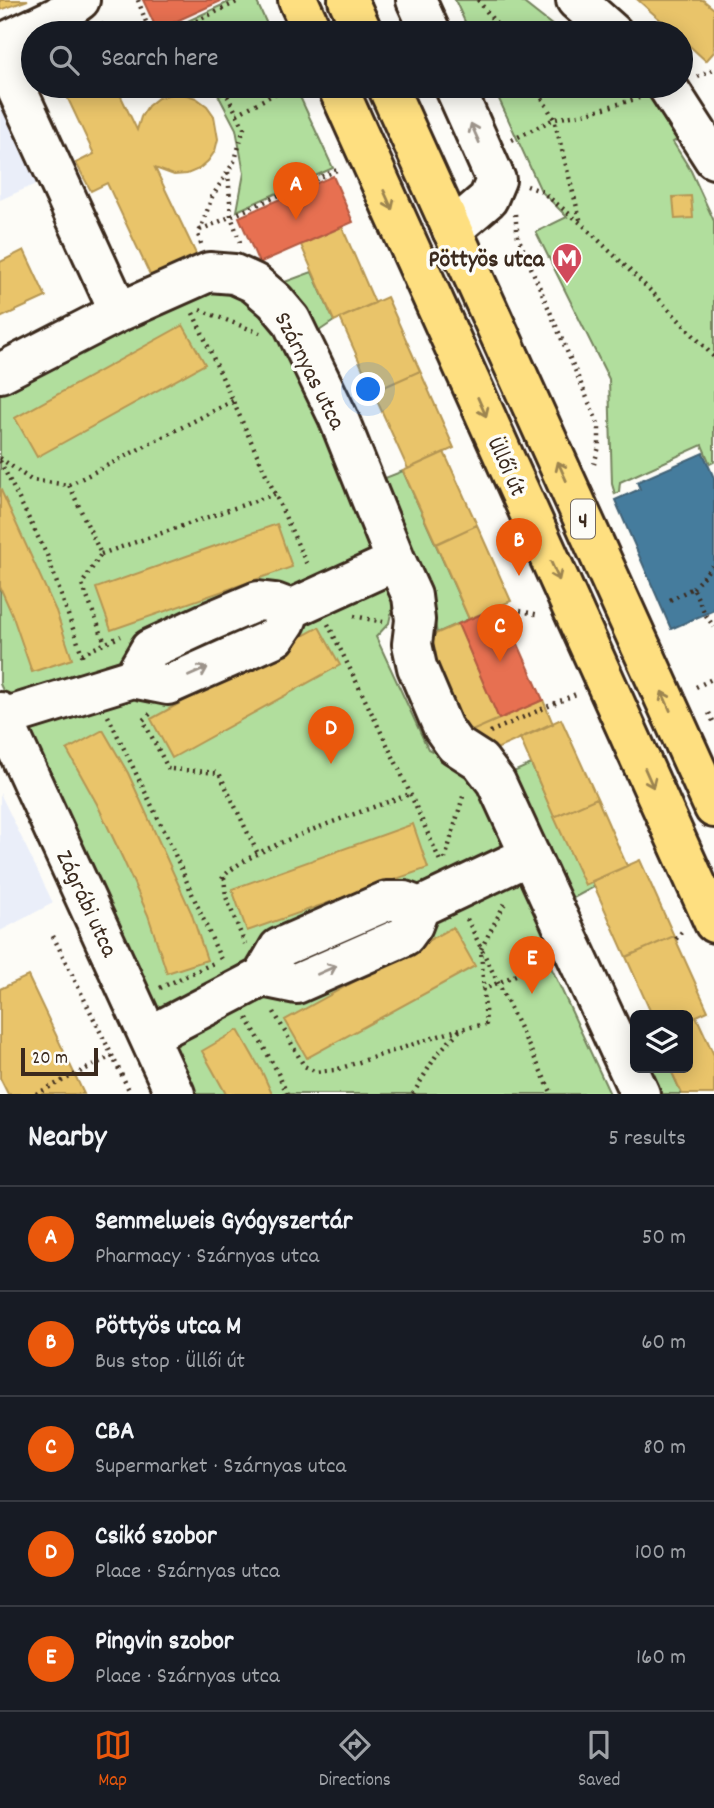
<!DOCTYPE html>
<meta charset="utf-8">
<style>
body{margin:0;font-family:Dekko,sans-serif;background:#20242c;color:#f1f3f6}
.controls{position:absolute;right:21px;bottom:21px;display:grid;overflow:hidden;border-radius:10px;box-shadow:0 4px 18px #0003}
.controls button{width:63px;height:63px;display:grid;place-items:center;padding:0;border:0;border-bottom:2px solid #363941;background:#171b24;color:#f1f3f6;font:35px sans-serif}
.scale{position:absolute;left:21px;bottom:18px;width:77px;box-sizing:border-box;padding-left:7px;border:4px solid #3b2a1e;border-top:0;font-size:19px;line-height:24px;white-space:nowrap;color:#3b2a1e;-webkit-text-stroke:5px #fdfcf7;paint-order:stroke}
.you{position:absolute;left:369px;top:390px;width:24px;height:24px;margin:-18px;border:5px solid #fff;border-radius:50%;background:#1a73e8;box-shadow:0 0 0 10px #1a73e833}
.badge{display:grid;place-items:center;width:46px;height:46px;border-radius:50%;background:#ea580c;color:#fff;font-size:23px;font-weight:700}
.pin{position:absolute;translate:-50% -58px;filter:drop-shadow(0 2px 4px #0008)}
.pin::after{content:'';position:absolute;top:37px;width:24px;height:21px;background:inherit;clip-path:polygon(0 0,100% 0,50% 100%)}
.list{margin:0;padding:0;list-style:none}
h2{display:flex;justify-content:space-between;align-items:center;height:91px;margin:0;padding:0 28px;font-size:30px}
h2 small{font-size:23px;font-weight:400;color:#9ea1a6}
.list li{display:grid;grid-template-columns:46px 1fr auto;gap:21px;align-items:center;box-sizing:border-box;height:105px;padding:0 28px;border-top:2px solid #363941}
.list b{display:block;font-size:26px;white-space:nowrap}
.list p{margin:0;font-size:23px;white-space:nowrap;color:#9ea1a6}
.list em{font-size:23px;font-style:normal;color:#9ea1a6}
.icon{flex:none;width:38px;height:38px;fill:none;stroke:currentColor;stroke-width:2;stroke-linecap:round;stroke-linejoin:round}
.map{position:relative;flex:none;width:714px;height:1094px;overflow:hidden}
.search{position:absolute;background:#171b24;box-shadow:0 4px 18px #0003;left:21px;right:21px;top:21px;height:77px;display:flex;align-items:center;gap:18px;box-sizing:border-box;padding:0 24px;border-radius:38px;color:#9ea1a6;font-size:26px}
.sheet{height:616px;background:#171b24}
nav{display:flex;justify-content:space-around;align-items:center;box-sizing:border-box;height:98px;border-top:2px solid #363941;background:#171b24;font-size:19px;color:#9ea1a6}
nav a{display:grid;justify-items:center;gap:4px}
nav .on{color:#ea580c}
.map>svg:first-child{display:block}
.built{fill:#eaeef9}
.green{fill:#b1de9d;stroke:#76845e;stroke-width:2}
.homes{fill:#e9c46a;stroke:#b59653;stroke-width:2}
.shops{fill:#e76f51;stroke:#b35a42;stroke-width:2}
.public{fill:#457b9d;stroke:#426377;stroke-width:2}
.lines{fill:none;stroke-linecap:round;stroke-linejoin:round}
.minor-casing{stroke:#3b2a1e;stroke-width:44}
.major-casing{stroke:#3b2a1e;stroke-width:44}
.path{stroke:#3b2a1e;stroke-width:4.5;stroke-dasharray:2 5;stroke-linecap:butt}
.minor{stroke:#fdfcf7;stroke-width:38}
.major{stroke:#fedf80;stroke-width:38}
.oneway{stroke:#9c938a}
.oneway2{stroke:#9c844f}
.labels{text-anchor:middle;stroke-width:7;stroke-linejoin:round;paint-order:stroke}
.shield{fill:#fdfcf7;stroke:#75695f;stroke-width:2}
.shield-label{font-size:23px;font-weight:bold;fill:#3b2a1e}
.poi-label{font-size:24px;font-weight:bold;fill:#3b2a1e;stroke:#fdfcf7;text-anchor:end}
.street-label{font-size:24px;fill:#3b2a1e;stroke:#fdfcf7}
</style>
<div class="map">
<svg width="714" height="1094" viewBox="0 0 714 1094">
<rect width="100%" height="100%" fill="#fdfcf7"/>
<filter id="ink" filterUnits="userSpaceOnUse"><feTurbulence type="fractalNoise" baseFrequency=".0143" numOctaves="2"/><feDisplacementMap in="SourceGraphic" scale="14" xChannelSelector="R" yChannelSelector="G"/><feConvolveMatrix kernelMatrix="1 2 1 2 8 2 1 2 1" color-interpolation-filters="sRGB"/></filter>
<g filter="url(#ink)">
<path class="built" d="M 0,75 L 47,179 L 0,200 Z
M 0,793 L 53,903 L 0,931 Z"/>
<path class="green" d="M 233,0 L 256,0 L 271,33 L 162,33 Z
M 455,0 L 520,0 L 562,33 L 470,33 Z
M 179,86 L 295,86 L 333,168 L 237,211 L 244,173 L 236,129 L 216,91 Z
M 493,86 L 646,86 L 683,136 L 673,142 L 691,171 L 714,221 L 714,462 L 710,464 L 702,445 L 620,482 L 619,492 L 615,494 L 612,484 L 609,379 L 536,232 L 567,217 L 541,191 Z
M 209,272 L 291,320 L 395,594 L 389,623 L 376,637 L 428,749 L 472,772 L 559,951 L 550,965 L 610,1094 L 188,1094 L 0,684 L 0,384 Z
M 312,272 L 334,321 L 319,331 L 282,283 Z
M 403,471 L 469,619 L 437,633 L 431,605 L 380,480 Z
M 531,764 L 585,884 L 592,881 L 594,887 L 564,903 L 509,774 Z
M 641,1068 L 670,1068 L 682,1094 L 653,1094 Z"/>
<path class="homes" d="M 0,0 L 28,0 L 0,10 Z
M 638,0 L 703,0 L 714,9 L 714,52 L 706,61 L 681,38 L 681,33 L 675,33 Z
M 62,86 L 116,86 L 137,130 L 141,117 L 148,106 L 158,98 L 171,94 L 184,94 L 196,98 L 207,106 L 214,116 L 218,139 L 215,151 L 208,161 L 199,169 L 187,174 L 174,175 L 155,168 L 198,258 L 152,279 L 107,183 L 91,191 L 76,163 L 94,154 Z
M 691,196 L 693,218 L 675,219 L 673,197 Z
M 342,227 L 375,303 L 334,321 L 301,245 Z
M 24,250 L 46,297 L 0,318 L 0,262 Z
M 387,297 L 420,371 L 373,392 L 340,318 Z
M 183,325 L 205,364 L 37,457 L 15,418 Z
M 420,371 L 454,448 L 408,469 L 373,392 Z
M 444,452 L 477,525 L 436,544 L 403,471 Z
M 0,488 L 56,611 L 72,659 L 32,672 L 12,614 L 0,587 Z
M 277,524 L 292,567 L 111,630 L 96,588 Z
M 477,525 L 511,601 L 469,619 L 436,544 Z
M 458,624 L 499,719 L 465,734 L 424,639 Z
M 319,627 L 340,665 L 172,758 L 151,719 Z
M 543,700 L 553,724 L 476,758 L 465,734 Z
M 561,719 L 597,798 L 554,817 L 520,738 Z
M 103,730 L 128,773 L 191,912 L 207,960 L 167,973 L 148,915 L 123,859 L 97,804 L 67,750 Z
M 597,798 L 627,866 L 585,885 L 554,817 Z
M 413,824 L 428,868 L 247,931 L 232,889 Z
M 640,860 L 674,936 L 626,957 L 592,881 Z
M 453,927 L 475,966 L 307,1058 L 285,1020 Z
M 674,936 L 708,1011 L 688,1020 L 688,1015 L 652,1015 L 626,957 Z
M 28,976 L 84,1094 L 8,1094 L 0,1078 L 0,989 Z
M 696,1016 L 714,1055 L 714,1094 L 682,1094 L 670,1068 L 688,1068 L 688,1020 Z
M 238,1030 L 263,1074 L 272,1094 L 226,1094 L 202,1051 Z"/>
<path class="shops" d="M 143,0 L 223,0 L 157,30 Z
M 333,176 L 353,222 L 259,263 L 239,217 Z
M 501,606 L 543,700 L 499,719 L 458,624 Z"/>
<path class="public" d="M 703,453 L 714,478 L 714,610 L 671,629 L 615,500 L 640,489 L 637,482 Z"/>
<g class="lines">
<g class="minor-casing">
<path id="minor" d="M 416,0 L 431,33
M 576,0 L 613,33
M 0,44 L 57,17 L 80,0
M 0,53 L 119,312
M 667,86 L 714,159
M 452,230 L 488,199 L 496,180 L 454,86
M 0,373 L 119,312 L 209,272 L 234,274 L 254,283 L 275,301 L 291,320 L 338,417 L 396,561 L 412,596 L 415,620 L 412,644 L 417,667 L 443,728 L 455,745 L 480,761 L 496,782 L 640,1094
M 291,609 L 396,561
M 0,712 L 175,1094
M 3,718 L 133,678 L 168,685 L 276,637 L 286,622 L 291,609 L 275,603 L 258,601 L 206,623 L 150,649 L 133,678
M 420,907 L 530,855
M 149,1036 L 262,977 L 279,948 L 387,901 L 404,901 L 420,907 L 413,925 L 405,936 L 296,984 L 262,977"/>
</g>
<g class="major-casing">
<path id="major" d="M 298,0 L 313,33
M 348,0 L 363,33
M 337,86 L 714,923
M 387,86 L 714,808"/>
</g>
<path class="path" d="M 138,0 L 150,33
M 478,0 L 503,33
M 101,24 L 111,33
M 171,33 L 241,0
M 698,77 L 714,69
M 535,86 L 554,119 L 581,223
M 237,114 L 289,86
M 512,140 L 554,119 L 584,114 L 639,98
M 228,172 L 231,216 L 241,245
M 527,186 L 541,191 L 582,224 L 658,298 L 714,357
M 515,214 L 518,237 L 599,426 L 599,447 L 594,464
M 200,230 L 337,170
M 201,244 L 198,234 L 200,230 L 212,197 L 235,160 L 244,128 L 228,97 L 208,86
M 200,310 L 260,333
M 193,313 L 308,567
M 0,458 L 31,480 L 69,485 L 101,554 L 82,584 L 105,643
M 0,461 L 47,555 L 84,660
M 69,485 L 233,401
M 101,554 L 275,494
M 693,588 L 712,566
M 670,600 L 693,588 L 705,614 L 714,627
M 520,611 L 540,615
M 354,616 L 383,622
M 328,624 L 400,771 L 441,863
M 82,654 L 121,636
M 696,687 L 714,678
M 709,713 L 714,723
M 150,714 L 143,720 L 168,768 L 173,769
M 108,716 L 169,841 L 222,962
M 490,732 L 576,694 L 576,692
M 172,769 L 219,773 L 257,852
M 445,859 L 464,793
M 224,877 L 226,897 L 245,944
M 222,879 C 239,851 373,808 410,794
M 467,919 L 552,1094
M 53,936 L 131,1094
M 676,939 L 684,929
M 160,988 L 216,962
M 482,990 L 545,962
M 274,1012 L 304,1066 L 316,1072 L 335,1070 L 460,1029
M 247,1018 L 277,1071 L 287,1094
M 36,1094 L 112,1056
M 413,1094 L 437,1054 L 461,1029 L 486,1024 L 481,949 L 505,903"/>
<use href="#minor" class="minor"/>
<use href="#major" class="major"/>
</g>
<defs><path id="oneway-shaft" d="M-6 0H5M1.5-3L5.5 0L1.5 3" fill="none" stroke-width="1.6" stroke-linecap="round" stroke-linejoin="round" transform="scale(1.75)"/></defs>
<g class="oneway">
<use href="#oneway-shaft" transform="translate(475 133) rotate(-114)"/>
<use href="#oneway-shaft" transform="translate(198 672) rotate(-24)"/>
<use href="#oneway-shaft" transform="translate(327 970) rotate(-24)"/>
</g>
<g class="oneway2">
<use href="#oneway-shaft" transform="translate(388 200) rotate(66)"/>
<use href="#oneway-shaft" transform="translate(482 407) rotate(66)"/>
<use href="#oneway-shaft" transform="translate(562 471) rotate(-114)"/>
<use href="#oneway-shaft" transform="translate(555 571) rotate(66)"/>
<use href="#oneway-shaft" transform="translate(666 701) rotate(-114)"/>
<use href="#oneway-shaft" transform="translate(649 778) rotate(66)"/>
</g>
</g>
<defs>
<g id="metro-pin" transform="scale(1.575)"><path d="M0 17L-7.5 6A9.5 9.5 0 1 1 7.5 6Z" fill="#d1495b" stroke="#fdfcf7"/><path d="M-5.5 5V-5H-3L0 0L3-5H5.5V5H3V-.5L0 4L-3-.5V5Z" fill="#fff"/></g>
</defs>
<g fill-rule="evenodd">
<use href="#metro-pin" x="567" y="258"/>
</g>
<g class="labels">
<rect class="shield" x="571" y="499.5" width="24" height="39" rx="5"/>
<g class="shield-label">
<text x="583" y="527">4</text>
</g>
<g class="poi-label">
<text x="544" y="266">Pöttyös utca</text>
</g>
<g class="street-label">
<text transform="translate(311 370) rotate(63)" y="8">Szárnyas utca</text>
<text transform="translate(508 466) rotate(66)" y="8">Üllői út</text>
<text transform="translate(88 903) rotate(65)" y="8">Zágrábi utca</text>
</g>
</g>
</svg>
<div class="controls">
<button><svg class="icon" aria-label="layers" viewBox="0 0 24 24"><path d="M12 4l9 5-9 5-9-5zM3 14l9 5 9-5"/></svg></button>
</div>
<div class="scale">20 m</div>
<div class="you"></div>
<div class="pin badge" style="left:296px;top:220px">A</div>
<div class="pin badge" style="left:519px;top:576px">B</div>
<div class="pin badge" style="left:500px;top:662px">C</div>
<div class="pin badge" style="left:331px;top:764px">D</div>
<div class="pin badge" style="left:532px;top:994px">E</div>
<div class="search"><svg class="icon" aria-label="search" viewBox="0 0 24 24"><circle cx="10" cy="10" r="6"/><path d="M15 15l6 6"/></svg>Search here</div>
</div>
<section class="sheet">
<h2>Nearby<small>5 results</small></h2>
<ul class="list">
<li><span class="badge">A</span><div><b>Semmelweis Gyógyszertár</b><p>Pharmacy · Szárnyas utca</p></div><em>50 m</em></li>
<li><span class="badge">B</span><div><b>Pöttyös utca M</b><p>Bus stop · Üllői út</p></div><em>60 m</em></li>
<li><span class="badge">C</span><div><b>CBA</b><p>Supermarket · Szárnyas utca</p></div><em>80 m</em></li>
<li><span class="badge">D</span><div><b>Csikó szobor</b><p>Place · Szárnyas utca</p></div><em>100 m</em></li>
<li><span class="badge">E</span><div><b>Pingvin szobor</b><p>Place · Szárnyas utca</p></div><em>160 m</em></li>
</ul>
</section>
<nav>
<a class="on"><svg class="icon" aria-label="map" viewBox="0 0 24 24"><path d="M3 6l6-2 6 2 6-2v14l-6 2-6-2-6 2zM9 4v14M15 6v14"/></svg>Map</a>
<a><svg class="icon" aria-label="directions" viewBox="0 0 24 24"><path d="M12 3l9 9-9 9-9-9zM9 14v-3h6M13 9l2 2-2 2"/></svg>Directions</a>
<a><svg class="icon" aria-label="saved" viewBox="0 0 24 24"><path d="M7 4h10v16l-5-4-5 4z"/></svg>Saved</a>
</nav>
